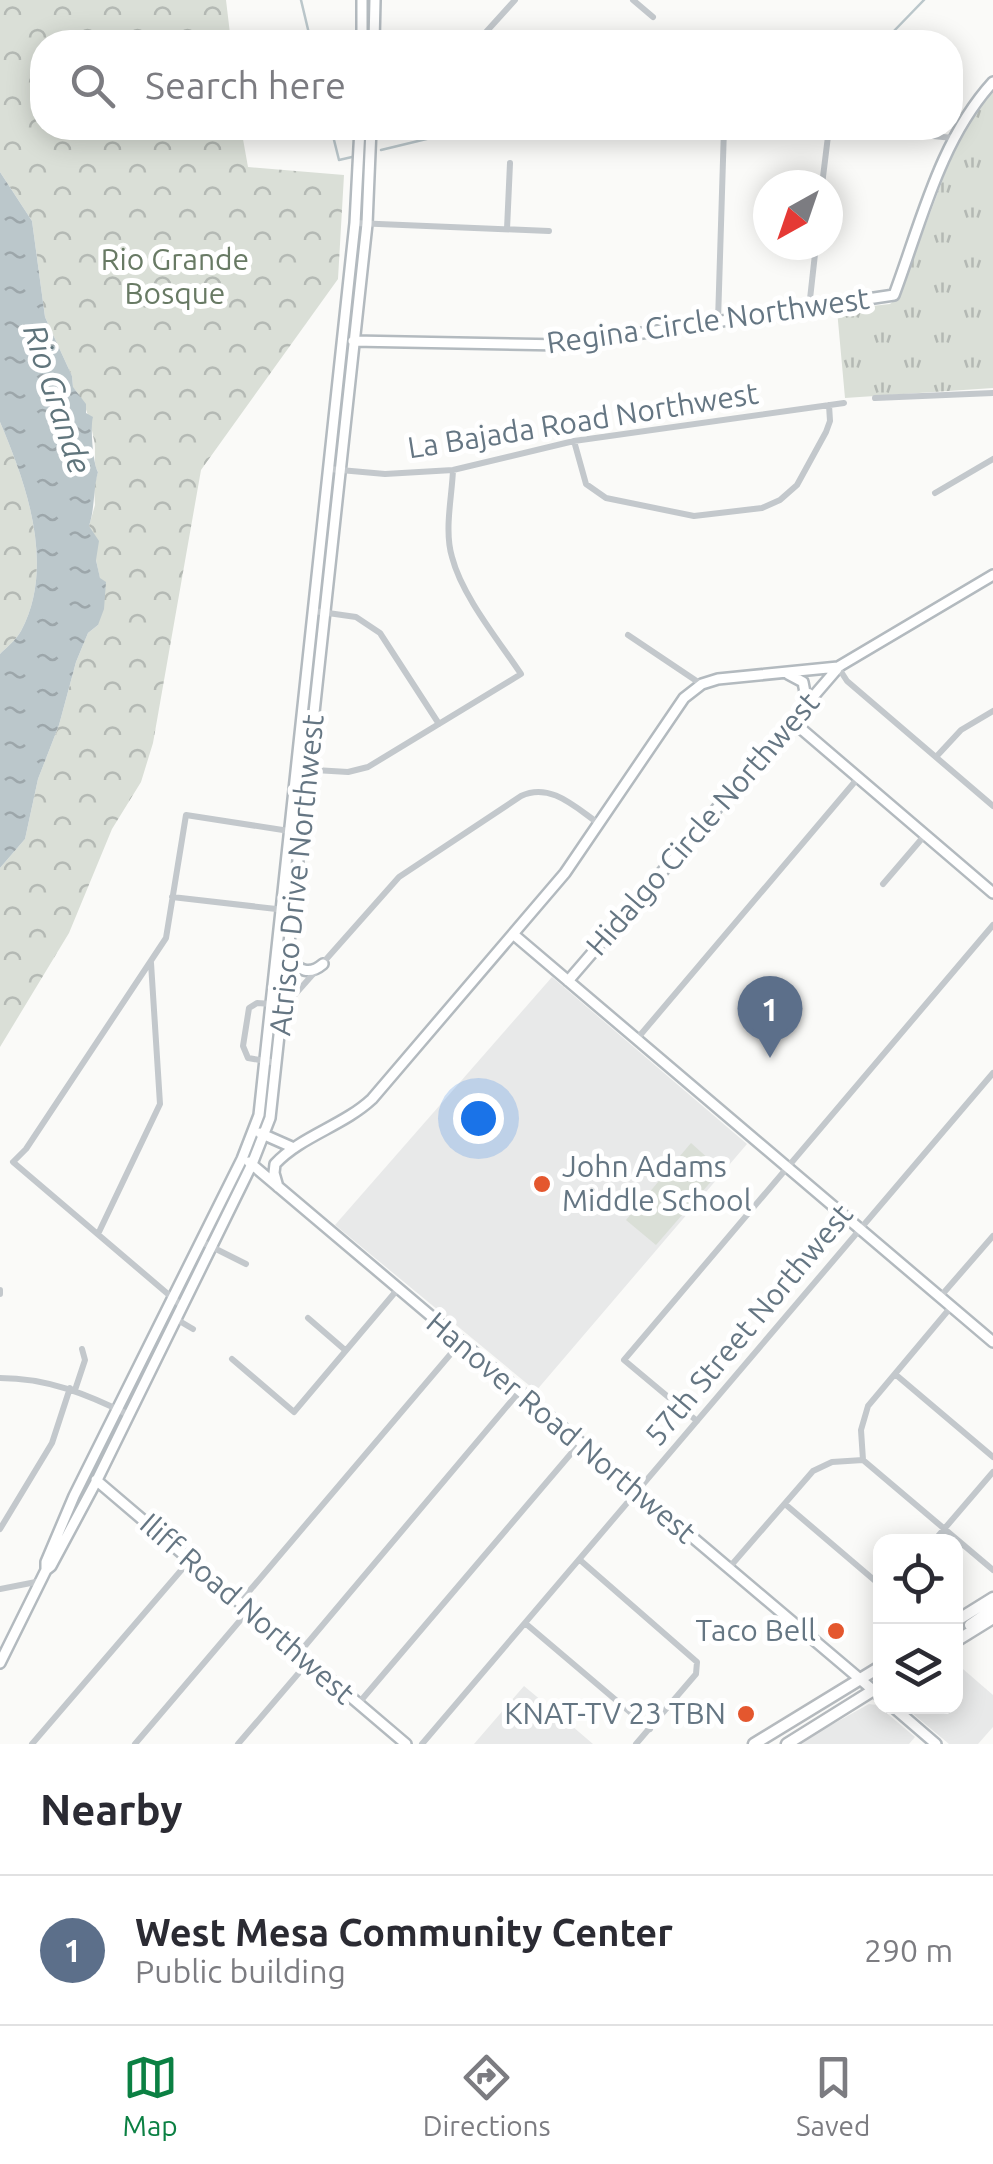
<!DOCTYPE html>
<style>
body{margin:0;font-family:Ubuntu,sans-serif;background:#f7f7f7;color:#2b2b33}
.controls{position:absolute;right:30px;bottom:30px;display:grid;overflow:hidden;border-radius:20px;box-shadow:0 5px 25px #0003}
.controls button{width:90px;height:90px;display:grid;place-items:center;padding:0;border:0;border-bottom:2px solid #e1e1e2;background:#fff;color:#2b2b33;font:50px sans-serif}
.compass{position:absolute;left:753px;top:170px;width:90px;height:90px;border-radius:50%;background:#fff;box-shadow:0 5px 25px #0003;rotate:220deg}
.you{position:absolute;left:478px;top:1118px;width:35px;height:35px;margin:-25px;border:8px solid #fff;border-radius:50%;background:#1a73e8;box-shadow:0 0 0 15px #1a73e833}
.badge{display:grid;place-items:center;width:65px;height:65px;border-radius:50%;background:#0b8043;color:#fff;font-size:32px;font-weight:700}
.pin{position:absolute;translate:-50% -82px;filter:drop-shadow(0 2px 5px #0008)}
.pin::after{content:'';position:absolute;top:52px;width:35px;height:30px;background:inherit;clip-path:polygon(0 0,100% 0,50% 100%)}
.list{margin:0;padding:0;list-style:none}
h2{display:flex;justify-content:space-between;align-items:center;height:130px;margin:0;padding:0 40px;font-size:42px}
h2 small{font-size:32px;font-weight:400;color:#7c7c81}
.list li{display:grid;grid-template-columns:65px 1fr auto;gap:30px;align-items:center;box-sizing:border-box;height:150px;padding:0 40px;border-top:2px solid #e1e1e2}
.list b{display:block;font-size:38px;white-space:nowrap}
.list p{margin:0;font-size:32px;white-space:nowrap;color:#7c7c81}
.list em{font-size:32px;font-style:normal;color:#7c7c81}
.icon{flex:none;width:55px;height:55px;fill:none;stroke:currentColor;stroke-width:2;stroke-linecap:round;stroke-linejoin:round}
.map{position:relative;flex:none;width:993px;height:1744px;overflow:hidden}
.search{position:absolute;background:#fff;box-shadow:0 5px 25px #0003;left:30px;right:30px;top:30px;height:110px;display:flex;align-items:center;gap:25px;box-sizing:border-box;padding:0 35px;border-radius:40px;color:#7c7c81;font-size:38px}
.sheet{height:280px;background:#fff}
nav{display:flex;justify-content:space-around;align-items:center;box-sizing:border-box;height:140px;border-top:2px solid #e1e1e2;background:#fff;font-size:28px;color:#7c7c81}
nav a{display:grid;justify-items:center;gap:5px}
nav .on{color:#0b8043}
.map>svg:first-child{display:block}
.built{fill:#e8e9e9}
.forest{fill:url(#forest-crowns)}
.park{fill:url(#park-tufts)}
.pitch{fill:#dadfd7}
.water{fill:url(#water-ripples)}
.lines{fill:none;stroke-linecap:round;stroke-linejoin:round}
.stream{stroke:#bbc7cb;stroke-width:2.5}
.secondary-casing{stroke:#b3babf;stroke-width:14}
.primary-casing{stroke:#b5babe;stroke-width:15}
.street{stroke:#c3c8cc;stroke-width:6}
.secondary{stroke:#fff;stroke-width:9}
.primary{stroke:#fff;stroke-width:10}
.poi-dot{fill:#e4572e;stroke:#fff;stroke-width:4}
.labels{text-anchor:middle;stroke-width:10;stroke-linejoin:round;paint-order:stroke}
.park-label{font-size:30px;fill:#687a64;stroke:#fff}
.street-label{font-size:30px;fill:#657683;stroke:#fff}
.poi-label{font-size:30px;fill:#657683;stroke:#fff;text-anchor:end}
.water-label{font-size:32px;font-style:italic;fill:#60757c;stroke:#fff}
</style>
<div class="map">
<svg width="993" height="1744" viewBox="0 0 993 1744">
<defs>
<pattern id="forest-crowns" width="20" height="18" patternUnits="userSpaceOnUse" patternTransform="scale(2.5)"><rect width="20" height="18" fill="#dadfd7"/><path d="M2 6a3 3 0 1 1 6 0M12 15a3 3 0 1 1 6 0" fill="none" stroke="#b4b9b4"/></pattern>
<pattern id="park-tufts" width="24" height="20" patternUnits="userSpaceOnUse" patternTransform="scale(2.5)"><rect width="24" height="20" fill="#dadfd7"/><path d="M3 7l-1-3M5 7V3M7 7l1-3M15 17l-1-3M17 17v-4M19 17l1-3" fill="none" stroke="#b4b9b4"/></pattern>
<pattern id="water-ripples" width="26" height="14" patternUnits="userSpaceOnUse" patternTransform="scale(2.5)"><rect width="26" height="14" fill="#bbc7cb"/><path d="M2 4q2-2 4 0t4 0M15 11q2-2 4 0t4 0" fill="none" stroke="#9ca6aa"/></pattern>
</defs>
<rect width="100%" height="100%" fill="#fafaf8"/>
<path class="built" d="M 552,977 L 747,1144 L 536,1391 L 335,1225 Z
M 956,1663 L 993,1695 L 993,1727 L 978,1744 L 949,1744 L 905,1707 L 956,1706 Z
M 524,1686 L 572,1726 L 593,1744 L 474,1744 Z
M 869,1704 L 877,1705 L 915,1737 L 909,1744 L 797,1744 Z"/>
<path class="forest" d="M 0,0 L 226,0 L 231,42 L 42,42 L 42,128 L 241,128 L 248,167 L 344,175 L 338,279 L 201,470 L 153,743 L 141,782 L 112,829 L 69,933 L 0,1047 L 0,868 L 25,839 L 38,779 L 59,725 L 76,662 L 88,633 L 98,625 L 100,579 L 89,526 L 95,505 L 94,486 L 98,472 C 92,462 97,452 94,440 C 91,424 85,398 73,388 L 72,376 L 45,317 L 32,221 L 0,172 Z
M 0,422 C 26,483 56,566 21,631 C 16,640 7,647 0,654 Z"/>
<path class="park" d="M 993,87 L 993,388 L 845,398 L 837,310 L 890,304 L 899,296 L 956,144 L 964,127 Z"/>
<path class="pitch" d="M 691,1143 L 721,1170 L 656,1245 L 626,1220 Z"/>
<path class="water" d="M 0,172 L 32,221 L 45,317 L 72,376 L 73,387 L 86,404 L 86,413 L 93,417 C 90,426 93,464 98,472 C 93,490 95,508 89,526 L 99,541 L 96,560 L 100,578 L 106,582 L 104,609 L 98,625 L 88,633 L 76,662 L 59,725 L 38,779 L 25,839 L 0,868 L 0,654 C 7,647 16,640 21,631 C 56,566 26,483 0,422 Z"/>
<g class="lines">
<path class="stream" d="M 301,0 L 311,42
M 677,42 C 709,30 750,37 782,42
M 875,42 L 892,33 L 924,0
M 331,128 L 339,160 L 352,157
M 381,150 L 472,128"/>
<g class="secondary-casing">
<path id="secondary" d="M 362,42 L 362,0
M 374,42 L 375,0
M 353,341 L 563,345 L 894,295 C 921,223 940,140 993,82
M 788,674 L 803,682 L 807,703
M 792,721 L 993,893
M 513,934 L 993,1342
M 291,956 C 297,972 310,975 323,964
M 568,981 L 837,669
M 260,1133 L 294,1148
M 249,1162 L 880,1696
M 278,1187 L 274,1173 L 275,1164 C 301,1136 343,1126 372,1099 L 565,873 L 684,698 L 702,684 L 718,679 L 838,667 L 993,575
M 96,1480 L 406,1744
M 46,1570 L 51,1566 L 97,1480 L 252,1164 L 270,1118 L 367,224 L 371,128
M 0,1663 L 46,1570 L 46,1562 L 74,1496 L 242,1159 L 259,1115 L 355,223 L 360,128
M 892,1706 L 936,1744"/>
</g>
<g class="primary-casing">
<path id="primary" d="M 956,1621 L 993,1598
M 970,1625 L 993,1609
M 956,1641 L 993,1618
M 754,1744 L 880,1667
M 787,1744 L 880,1686"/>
</g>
<path class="street" d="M 633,0 L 653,17
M 477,42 L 515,0
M 853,128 L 953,138
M 822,185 L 829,128
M 355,223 L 549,231
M 507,229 L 510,163
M 809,308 L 816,245
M 718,321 L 724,128
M 875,398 L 993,393
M 574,441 L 586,484 L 606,498 L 694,516 L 762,508 L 780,500 L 797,485 L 826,432 L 830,421 L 829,405
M 329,469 L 385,474 L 453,470 L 574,441 L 844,403
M 935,493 L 993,459
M 314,611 L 356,617 L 380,633 L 439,724
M 628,635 L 701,684
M 838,667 L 847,681 L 993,806
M 936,757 L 961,730 L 993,711
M 298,769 L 348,772 L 368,767 L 521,674 C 499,641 462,596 452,557 C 444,530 452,497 453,470
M 883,884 L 925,835
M 172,897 L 294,911
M 272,1004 L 257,1003 L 249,1008 L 243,1046 L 248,1058 L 277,1063
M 283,1008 L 399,877 L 521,796 C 550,782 575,807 598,823
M 636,1040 L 858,778
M 98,1234 L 160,1104 L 151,963
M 202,1242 L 246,1264
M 0,1290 L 0,1294
M 940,1297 L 993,1236
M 182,1306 L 13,1162 L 26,1149 L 166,938 L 186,815 L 302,833
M 308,1318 L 345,1350
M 176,1319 L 193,1329
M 232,1359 L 294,1412 L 397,1290
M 895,1374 L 993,1457
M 0,1378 C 47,1378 87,1394 129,1415
M 75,1390 L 85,1360 L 82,1349
M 697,1421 L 624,1360 L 993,925
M 863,1460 L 861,1430 L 868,1406 L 951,1307
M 863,1460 L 993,1570
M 785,1504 L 880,1585
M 0,1529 L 52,1443 L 70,1388
M 933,1542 L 993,1472
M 580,1560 L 697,1662 L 696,1674 L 636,1744
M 728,1569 L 813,1471 L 832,1462 L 863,1460
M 0,1589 L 41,1581
M 240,1602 L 460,1343
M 525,1623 L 650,1729
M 299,1653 L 519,1392
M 358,1704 L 580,1443
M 32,1744 L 190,1560
M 135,1744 L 249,1610
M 238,1744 L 309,1661
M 422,1744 L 993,1073"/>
<use href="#secondary" class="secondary"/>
<use href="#primary" class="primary"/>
</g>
<g class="poi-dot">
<circle cx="542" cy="1184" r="10"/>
<circle cx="836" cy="1631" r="10"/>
<circle cx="746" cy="1714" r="10"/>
</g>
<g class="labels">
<g class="park-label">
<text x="175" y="270">Rio Grande<tspan x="175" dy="34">Bosque</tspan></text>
</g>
<g class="street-label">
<text transform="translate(708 321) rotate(-8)" y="10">Regina Circle Northwest</text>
<text transform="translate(583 421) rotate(-9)" y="10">La Bajada Road Northwest</text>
<text transform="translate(703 824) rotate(-49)" y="10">Hidalgo Circle Northwest</text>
<text transform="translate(297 875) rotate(-84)" y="10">Atrisco Drive Northwest</text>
<text transform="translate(749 1325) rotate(-50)" y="10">57th Street Northwest</text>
<text transform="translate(561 1428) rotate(40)" y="10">Hanover Road Northwest</text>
<text transform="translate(247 1609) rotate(41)" y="10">Iliff Road Northwest</text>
</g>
<g class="poi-label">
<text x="562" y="1177" text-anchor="start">John Adams<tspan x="562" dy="34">Middle School</tspan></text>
<text x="816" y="1641">Taco Bell</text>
<text x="726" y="1724">KNAT-TV 23 TBN</text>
</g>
<g class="water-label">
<text transform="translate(57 399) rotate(72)" y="11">Rio Grande</text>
</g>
</g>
</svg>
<div class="controls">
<button><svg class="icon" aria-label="locate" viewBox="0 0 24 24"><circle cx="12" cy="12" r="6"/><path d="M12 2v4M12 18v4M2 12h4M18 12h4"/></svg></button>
<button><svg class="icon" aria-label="layers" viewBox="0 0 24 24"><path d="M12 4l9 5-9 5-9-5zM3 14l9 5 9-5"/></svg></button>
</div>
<svg class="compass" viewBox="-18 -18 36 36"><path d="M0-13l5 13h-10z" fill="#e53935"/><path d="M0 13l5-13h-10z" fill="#7c7c81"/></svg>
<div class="you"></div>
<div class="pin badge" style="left:770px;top:1058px;background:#5c6f8a">1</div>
<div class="search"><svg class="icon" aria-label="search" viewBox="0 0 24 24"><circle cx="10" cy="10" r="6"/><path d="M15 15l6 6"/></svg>Search here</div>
</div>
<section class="sheet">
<h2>Nearby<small></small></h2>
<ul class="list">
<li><span class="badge" style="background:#5c6f8a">1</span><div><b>West Mesa Community Center</b><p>Public building</p></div><em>290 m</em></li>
</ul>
</section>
<nav>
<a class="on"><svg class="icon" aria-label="map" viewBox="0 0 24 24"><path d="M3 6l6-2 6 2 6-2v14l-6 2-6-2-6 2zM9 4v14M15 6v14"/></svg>Map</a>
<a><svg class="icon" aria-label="directions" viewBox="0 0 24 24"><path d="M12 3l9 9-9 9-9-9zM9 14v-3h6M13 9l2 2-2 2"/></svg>Directions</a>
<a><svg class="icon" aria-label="saved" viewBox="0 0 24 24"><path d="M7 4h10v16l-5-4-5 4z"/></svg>Saved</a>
</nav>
